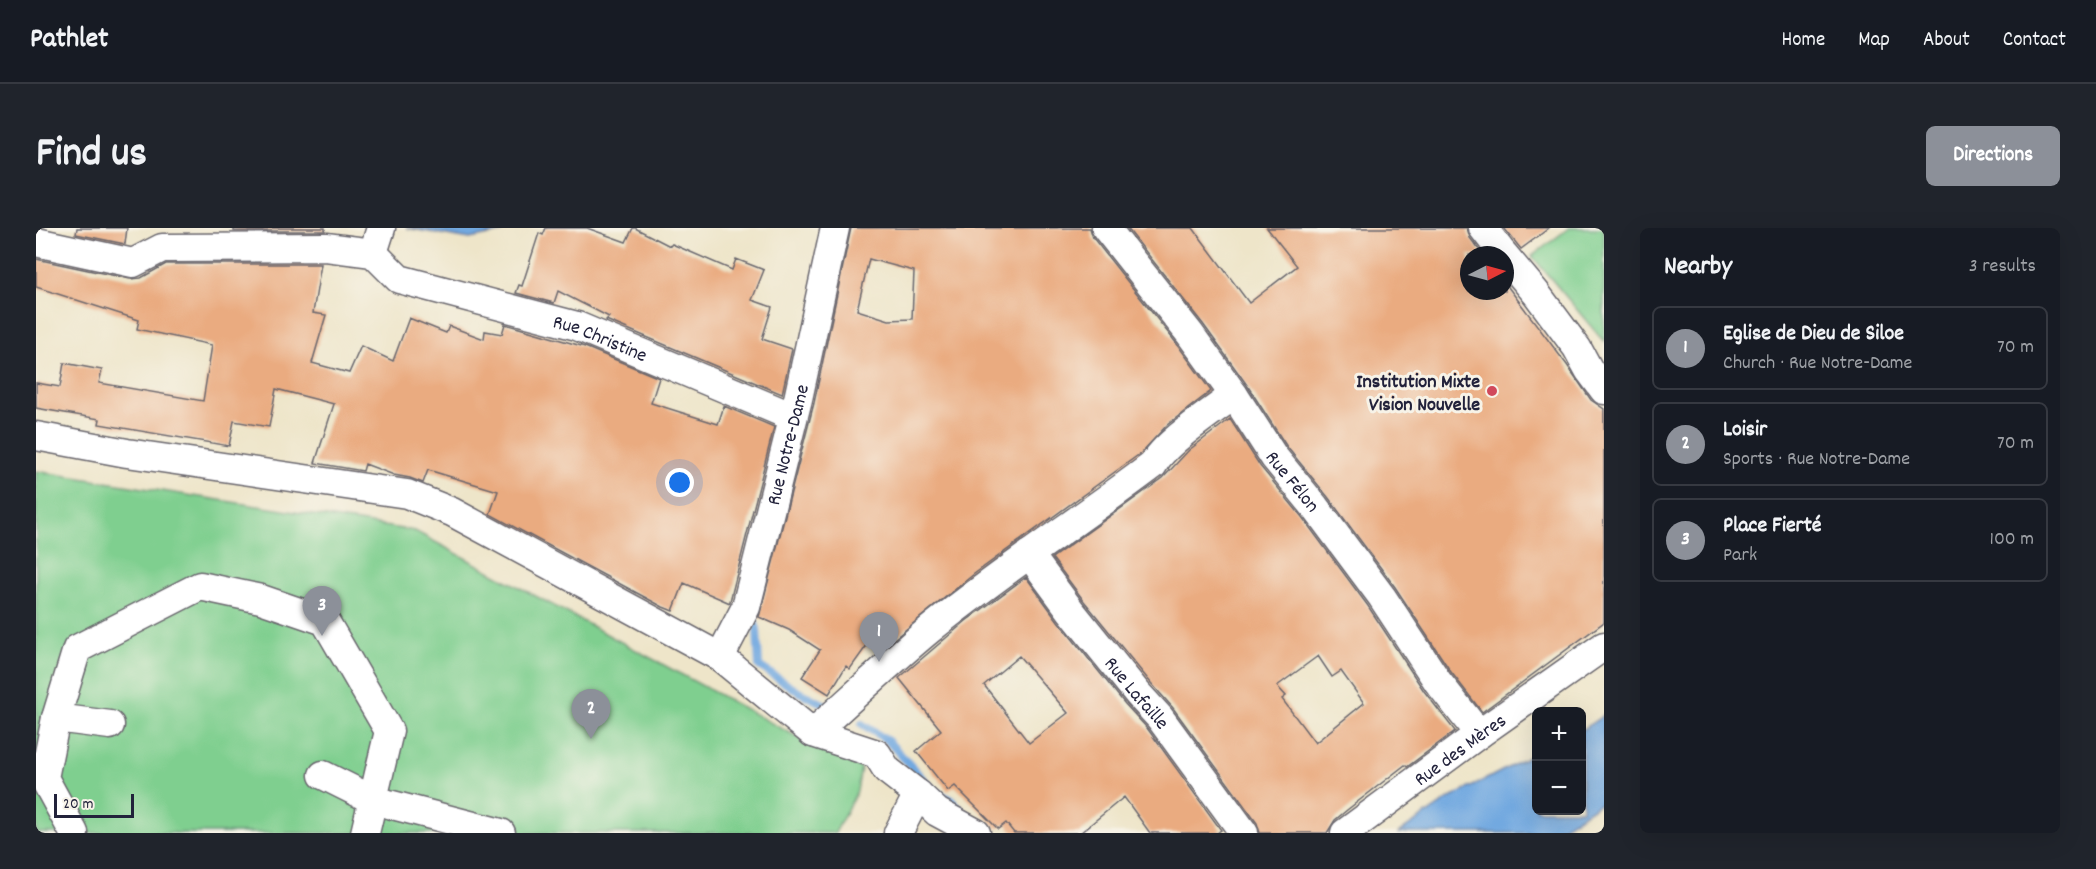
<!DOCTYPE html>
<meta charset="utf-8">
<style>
body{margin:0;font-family:Dekko,sans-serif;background:#20242c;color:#f1f3f6}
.controls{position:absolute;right:18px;bottom:18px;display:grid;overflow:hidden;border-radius:9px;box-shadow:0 6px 24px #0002}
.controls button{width:54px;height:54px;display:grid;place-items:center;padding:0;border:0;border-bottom:2px solid #363941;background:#171b24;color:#f1f3f6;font:30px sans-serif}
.compass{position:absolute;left:1424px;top:18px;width:54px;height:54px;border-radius:50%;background:#171b24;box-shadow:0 6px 24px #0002;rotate:84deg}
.scale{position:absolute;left:18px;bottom:15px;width:80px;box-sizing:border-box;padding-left:6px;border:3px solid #22223b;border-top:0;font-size:16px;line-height:21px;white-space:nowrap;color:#22223b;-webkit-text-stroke:4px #f7f3e8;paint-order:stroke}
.you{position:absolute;left:644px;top:255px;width:21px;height:21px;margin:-15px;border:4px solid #fff;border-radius:50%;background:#1a73e8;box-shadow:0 0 0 9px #1a73e833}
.badge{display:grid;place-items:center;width:39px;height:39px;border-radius:50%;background:#8c9099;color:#fff;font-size:20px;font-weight:700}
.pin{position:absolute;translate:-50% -50px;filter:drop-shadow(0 2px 3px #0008)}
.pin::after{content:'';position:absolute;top:32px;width:21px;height:18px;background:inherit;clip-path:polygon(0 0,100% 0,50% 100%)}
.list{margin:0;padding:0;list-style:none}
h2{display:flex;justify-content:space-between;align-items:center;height:78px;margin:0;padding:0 24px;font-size:26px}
h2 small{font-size:20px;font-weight:400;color:#9ea1a6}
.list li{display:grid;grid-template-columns:39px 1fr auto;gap:18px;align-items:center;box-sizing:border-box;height:84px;margin:0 12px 12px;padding:0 12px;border:2px solid #363941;border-radius:9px}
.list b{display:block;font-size:22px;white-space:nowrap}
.list p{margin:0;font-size:20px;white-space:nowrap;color:#9ea1a6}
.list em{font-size:20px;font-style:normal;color:#9ea1a6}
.map{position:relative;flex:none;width:1568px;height:605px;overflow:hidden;border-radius:9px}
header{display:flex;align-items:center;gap:36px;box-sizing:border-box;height:84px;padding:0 30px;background:#171b24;border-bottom:2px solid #363941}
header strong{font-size:28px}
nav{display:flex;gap:33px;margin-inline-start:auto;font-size:21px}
.intro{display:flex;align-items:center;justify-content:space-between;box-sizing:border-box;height:144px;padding:0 36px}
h1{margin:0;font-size:42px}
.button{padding:15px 27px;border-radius:9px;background:#8c9099;color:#fff;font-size:21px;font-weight:700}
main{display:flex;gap:36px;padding:0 36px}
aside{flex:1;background:#171b24;border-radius:9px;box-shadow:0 6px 24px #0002}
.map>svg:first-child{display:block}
.green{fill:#7fcf8f;stroke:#507865;stroke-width:1.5}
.water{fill:#72a9e0;stroke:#4a668e;stroke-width:1.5}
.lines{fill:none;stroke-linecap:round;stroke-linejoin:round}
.stream{stroke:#72a9e0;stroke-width:8}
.building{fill:#eaab80;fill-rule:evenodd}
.minor-casing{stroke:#69666d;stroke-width:31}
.minor{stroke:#fff;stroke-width:28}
.poi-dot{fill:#d1495b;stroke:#f7f3e8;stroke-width:2}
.labels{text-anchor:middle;stroke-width:6;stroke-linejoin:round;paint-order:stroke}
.street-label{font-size:20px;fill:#22223b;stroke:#f7f3e8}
.poi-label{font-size:20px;font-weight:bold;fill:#22223b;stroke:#f7f3e8;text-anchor:end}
</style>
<header>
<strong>Pathlet</strong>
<nav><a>Home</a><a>Map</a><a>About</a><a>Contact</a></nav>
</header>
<div class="intro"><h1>Find us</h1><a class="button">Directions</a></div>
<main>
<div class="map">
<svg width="1568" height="605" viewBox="0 0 1568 605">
<rect width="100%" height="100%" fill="#f7f3e8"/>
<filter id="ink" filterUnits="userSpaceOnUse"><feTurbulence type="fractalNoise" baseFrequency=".0167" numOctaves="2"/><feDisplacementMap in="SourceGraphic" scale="12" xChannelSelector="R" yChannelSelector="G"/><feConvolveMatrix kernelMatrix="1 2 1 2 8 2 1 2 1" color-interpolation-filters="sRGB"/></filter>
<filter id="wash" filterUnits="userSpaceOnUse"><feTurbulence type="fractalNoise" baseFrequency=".008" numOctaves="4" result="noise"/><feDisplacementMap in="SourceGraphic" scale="24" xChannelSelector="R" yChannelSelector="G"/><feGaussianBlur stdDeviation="1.35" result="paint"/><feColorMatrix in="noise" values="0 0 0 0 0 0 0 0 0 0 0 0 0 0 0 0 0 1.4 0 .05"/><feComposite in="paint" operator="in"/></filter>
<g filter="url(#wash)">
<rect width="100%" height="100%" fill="#eee5c9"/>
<path class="green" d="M 1533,0 L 1568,0 L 1568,114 L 1496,28 Z
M 0,243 L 379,303 L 767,512 L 825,540 L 821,563 L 799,605 L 0,605 Z"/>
<path class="water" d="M 370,0 L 468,0 L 467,4 L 434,11 Z
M 1568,487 L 1568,573 L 1517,605 L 1363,605 L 1416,569 L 1500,525 L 1500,582 L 1546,582 L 1546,502 Z"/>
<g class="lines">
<path class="stream" d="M 715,386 L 721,401 L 723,438 L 763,464 L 796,480
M 826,496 L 852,513 L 897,562 L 915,572 L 928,586"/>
</g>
<g id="blocks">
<path class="building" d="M 41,0 L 91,0 L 89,16 L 40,6 Z
M 198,0 L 289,0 L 289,3 L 198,3 Z
M 510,0 L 551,0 L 590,14 L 597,0 L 599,0 L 634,18 L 636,16 L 696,42 L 700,31 L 728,42 L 716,72 L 736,79 L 726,111 L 756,121 L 746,166 L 570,92 L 573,89 L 522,63 L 518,75 L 480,65 L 483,57 L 486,58 L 503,5 L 507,7 Z
M 815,0 L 1054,0 L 1057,10 L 1141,116 L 1175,163 L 1131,197 L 1105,225 L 938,346 L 842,424 L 834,413 L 814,441 L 810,438 L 793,466 L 766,449 L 784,422 L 753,402 L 723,389 L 778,175 ZM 833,31 L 878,43 L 876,91 L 853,92 L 821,82 Z
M 1091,0 L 1157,0 L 1213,75 L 1261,38 L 1231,0 L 1431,0 L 1434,10 L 1447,27 L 1433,27 L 1433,63 L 1469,63 L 1469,55 L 1531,137 L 1555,172 L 1568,181 L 1568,394 L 1446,484 L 1415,444 L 1359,359 L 1292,269 L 1251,219 L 1211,157 L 1167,96 Z
M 1468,0 L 1513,0 L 1485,21 Z
M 0,31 L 94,51 L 105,50 L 130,36 L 285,36 L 277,85 L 290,87 L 276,135 L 313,145 L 325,118 L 357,133 L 373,90 L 410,105 L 413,98 L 448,111 L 449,103 L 466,106 L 469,96 L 549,119 L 623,150 L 615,175 L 682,196 L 688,178 L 738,199 L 694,373 L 694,375 L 648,355 L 637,383 L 627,379 L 454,286 L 462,263 L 392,242 L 387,255 L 374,250 L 358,247 L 329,236 L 327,243 L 279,235 L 298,176 L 240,161 L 233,199 L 198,193 L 193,218 L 63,196 L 64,191 L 0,180 L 0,155 L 24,159 L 28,135 L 66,142 L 63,155 L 167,173 L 176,117 L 101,101 L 103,92 L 0,59 Z
M 1194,191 L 1224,238 L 1266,289 L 1332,378 L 1388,463 L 1419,503 L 1371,539 L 1369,537 L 1311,582 L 1299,592 L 1291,605 L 1224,605 L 1221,595 L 1137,480 L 1115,455 L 1048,373 L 1016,330 L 1127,250 L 1153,222 ZM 1282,428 L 1296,449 L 1305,443 L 1328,475 L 1279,515 L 1246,471 L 1250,468 L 1241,458 Z
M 990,349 L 1022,393 L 1089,476 L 1111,500 L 1185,602 L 1181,605 L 1114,605 L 1088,569 L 1044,605 L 978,605 L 970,595 L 962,601 L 919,558 L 912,563 L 880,523 L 905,502 L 863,450 L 930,393 ZM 983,428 L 1032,485 L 993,515 L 948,457 Z"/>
</g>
</g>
<g filter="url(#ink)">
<use href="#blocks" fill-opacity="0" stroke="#69666d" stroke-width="1.5"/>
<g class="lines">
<g class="minor-casing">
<g id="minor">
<path id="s1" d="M 1070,0 L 1154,106 L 1198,167 L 1238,229 L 1279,279 L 1346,369 L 1402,454 L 1443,506"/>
<path d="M 1447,0 L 1468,27"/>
<path id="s2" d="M 0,14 L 97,35 L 126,20 L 290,19 L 337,25 L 363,51 L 541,98 L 757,189"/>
<path d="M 337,25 L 345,0"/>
<path d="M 1469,28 L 1500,65 L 1541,120 L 1553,142 L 1568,162"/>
<path d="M 0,208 L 91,225 L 371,266 L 416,284 L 684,429 L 777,505 L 841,526 L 851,542 L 882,566 L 901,584 L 940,605"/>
<path id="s3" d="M 993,326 L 1035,383 L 1102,466 L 1124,490 L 1208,605"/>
<path id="s4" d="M 684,429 L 710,379 L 762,171 L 799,0"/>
<path d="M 20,490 L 74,497"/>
<path d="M 777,505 C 815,471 853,435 893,402 C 965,343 1043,293 1117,237 C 1128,215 1177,183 1198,167"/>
<path d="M 287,547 L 337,572 L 465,605"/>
<path d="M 38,605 L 8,550 L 20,490 L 41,421 L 164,358 L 225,371 L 289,393 L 353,503 L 329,605"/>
<path d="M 862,605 L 882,566"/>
<path id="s5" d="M 1309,605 L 1443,506 L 1568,418"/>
</g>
</g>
<use href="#minor" class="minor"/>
</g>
</g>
<circle class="poi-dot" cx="1456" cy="163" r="6"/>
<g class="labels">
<g class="street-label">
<text dy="7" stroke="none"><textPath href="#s2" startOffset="590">Rue Christine</textPath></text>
<text dy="7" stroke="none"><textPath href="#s4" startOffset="224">Rue Notre-Dame</textPath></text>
<text dy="7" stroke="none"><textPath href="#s1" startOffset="315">Rue Félon</textPath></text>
<text dy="7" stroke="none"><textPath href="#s3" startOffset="176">Rue Lafaille</textPath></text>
<text dy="7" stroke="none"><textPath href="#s5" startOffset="142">Rue des Mères</textPath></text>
</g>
<g class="poi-label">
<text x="1444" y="159">Institution Mixte<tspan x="1444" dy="23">Vision Nouvelle</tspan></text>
</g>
</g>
</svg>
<div class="controls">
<button>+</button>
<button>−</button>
</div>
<svg class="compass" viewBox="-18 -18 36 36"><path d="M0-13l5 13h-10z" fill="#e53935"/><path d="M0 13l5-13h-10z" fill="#9ea1a6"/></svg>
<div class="scale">20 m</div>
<div class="you"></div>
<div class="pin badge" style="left:843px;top:434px">1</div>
<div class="pin badge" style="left:555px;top:511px">2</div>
<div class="pin badge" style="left:286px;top:408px">3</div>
</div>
<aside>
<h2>Nearby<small>3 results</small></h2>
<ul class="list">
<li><span class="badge">1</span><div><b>Eglise de Dieu de Siloe</b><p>Church · Rue Notre-Dame</p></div><em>70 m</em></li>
<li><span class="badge">2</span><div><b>Loisir</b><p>Sports · Rue Notre-Dame</p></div><em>70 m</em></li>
<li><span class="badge">3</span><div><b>Place Fierté</b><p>Park</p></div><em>100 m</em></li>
</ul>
</aside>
</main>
